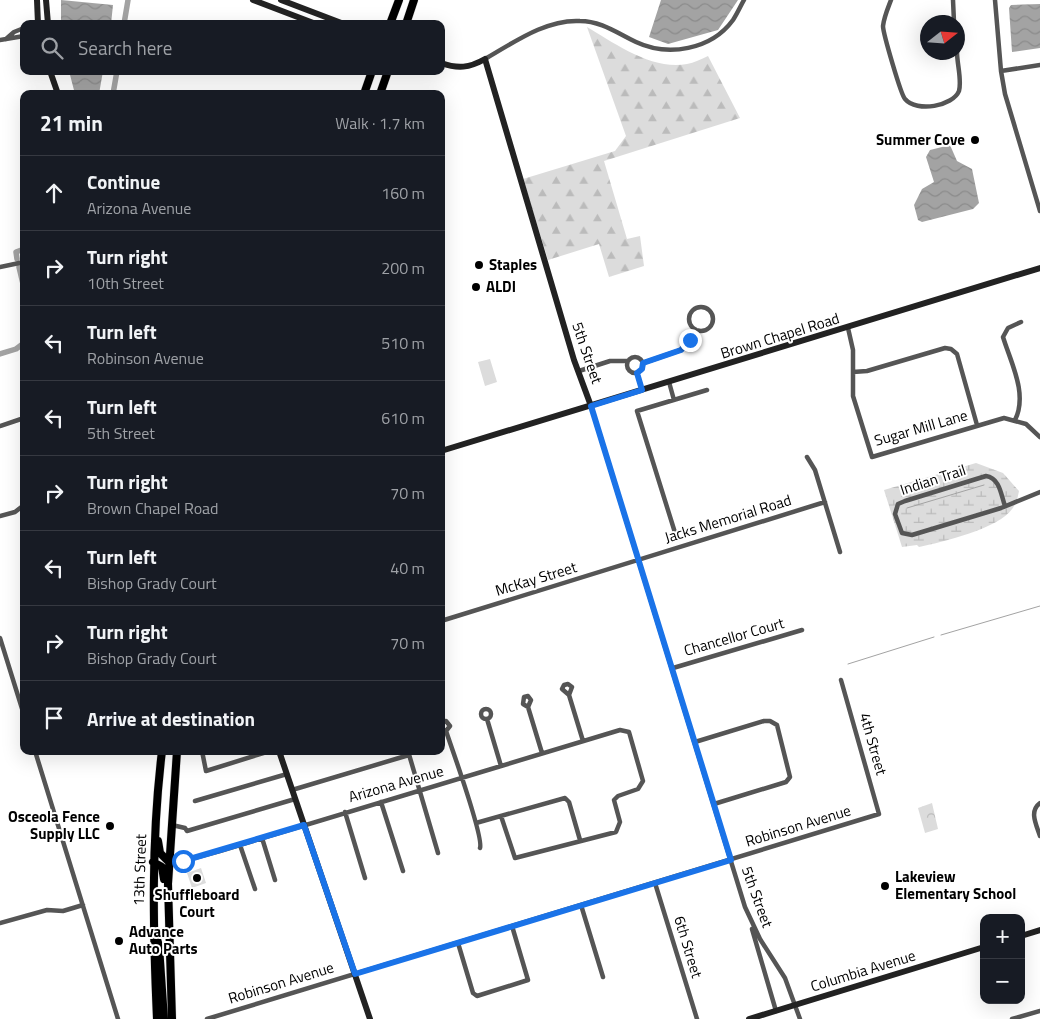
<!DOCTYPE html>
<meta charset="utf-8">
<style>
body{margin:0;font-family:"Titillium Web",sans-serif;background:#20242c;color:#f1f3f6}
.controls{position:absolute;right:15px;bottom:15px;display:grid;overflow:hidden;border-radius:10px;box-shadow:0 5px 20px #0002}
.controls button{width:45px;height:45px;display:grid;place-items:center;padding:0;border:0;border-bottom:1px solid #363941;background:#171b24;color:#f1f3f6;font:25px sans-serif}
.compass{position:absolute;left:920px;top:15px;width:45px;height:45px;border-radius:50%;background:#171b24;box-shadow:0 5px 20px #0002;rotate:73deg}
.stop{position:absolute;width:15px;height:15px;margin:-11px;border:4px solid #1a73e8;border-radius:50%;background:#fff}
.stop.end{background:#1a73e8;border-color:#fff;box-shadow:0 1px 5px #0008}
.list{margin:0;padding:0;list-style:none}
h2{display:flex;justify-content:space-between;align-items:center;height:65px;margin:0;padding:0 20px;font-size:21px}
h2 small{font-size:16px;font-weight:400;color:#9ea1a6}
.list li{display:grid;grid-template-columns:32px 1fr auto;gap:15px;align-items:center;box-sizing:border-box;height:75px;padding:0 20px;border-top:1px solid #363941}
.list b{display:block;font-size:19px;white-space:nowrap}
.list p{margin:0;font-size:16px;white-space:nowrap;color:#9ea1a6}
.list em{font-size:16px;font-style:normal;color:#9ea1a6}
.icon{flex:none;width:28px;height:28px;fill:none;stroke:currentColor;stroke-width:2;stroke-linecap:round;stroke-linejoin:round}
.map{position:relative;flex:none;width:1040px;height:1019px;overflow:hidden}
.search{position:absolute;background:#171b24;box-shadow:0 5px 20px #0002;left:20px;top:20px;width:425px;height:55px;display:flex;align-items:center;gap:12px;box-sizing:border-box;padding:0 18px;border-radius:10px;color:#9ea1a6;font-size:19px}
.panel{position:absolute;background:#171b24;box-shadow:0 5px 20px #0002;left:20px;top:90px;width:425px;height:665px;border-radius:10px}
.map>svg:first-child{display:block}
.forest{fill:url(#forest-firs)}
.wetland{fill:url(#wetland-marsh)}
.park{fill:url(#park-crowns)}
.pitch{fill:#dcdcdc}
.water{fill:url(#water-waves)}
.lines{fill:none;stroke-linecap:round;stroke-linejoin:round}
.stream{stroke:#a3a3a3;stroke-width:1}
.canal{stroke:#a3a3a3;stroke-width:5.5}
.highway-casing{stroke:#dbdbdb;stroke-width:9}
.street{stroke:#555;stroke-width:4.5}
.secondary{stroke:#222;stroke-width:6}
.highway{stroke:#000;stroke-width:8}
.route{stroke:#1a73e8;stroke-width:6}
.poi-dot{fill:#000;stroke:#fff;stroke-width:2}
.labels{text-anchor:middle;stroke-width:4;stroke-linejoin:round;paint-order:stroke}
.poi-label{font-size:15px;font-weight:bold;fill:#000;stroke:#fff;text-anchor:start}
.street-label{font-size:15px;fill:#000;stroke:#fff}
</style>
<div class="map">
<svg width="1040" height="1019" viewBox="0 0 1040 1019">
<defs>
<pattern id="forest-firs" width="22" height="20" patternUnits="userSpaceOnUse" patternTransform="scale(1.25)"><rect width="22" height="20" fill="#dcdcdc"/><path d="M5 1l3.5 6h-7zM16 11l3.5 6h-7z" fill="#bbb"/></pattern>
<pattern id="wetland-marsh" width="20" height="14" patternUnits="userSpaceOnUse" patternTransform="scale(1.25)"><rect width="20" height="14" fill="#dcdcdc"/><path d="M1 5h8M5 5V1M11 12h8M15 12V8" fill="none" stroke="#bbb"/></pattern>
<pattern id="park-crowns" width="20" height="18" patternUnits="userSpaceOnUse" patternTransform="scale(1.25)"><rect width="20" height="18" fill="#dcdcdc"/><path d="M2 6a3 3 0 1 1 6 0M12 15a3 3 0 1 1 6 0" fill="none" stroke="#bbb"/></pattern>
<pattern id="water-waves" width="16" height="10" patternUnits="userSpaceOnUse" patternTransform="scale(1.25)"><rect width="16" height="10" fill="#a3a3a3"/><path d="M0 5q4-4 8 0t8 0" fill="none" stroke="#8b8b8b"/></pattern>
</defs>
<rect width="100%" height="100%" fill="#fff"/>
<path class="forest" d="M 587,27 C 614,43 653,71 687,64 C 694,63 701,59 708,56 L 740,118 L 604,161 L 627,239 L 640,236 L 644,266 L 609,277 L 599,244 L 548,260 L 523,179 L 615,151 L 626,136 Z"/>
<path class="wetland" d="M 976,463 L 1003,473 L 1019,491 C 1018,496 1017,502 1014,506 C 1003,528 942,542 919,547 L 917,545 L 902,547 L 884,490 Z"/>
<path class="park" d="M 932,803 L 938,829 L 925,833 L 918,808 Z"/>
<path class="pitch" d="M 490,359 L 497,382 L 485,386 L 478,362 Z
M 201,868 L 206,883 L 192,888 L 187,873 Z"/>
<path class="water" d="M 61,0 L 113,5 L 111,24 L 61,24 Z
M 661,0 L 738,0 L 718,30 L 668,44 L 649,37 Z
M 1040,4 L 1040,48 L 1012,52 L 1009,8 L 1011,5 Z
M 69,71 L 103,71 L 99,94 L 75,94 Z
M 950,145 L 957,161 L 972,169 L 979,203 L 973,209 L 922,222 L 918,220 L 914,205 L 922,189 L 934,182 L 926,157 L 930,150 Z"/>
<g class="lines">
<path class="stream" d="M 907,508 L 984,485
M 941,635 L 1040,606
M 848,664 L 934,637"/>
<path class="canal" d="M 124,24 L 128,0
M 113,94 L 117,71
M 17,259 L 16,252 L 24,249
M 19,267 L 24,288
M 0,354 L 16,349 L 24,343"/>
<g class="highway-casing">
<path id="highway" d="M 390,24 L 399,0
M 406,24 L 414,0
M 364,94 L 372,71
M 380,94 L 388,71
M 158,841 L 160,853 L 169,862
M 153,862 L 162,867 L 164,879
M 156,936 L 159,946 L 164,1019
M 157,1019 C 153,929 151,841 162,751
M 172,1019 L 168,884 L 177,751"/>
</g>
<path class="street" d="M 891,0 C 888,8 884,17 883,26 C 883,33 901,95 905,99 C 917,113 953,106 959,91 C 962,80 957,64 957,52
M 953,0 L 954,22
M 995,0 L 1001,71 L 1005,94 L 1040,211
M 6,39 L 14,32 L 24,28
M 0,40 L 24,36
M 485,59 C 513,43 546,19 580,21 C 601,21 617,33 636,42 C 668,57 711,50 733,20 C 737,14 740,7 744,0
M 1001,71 L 1040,65
M 0,267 L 24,262
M689 319a12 12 0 1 1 24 0a12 12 0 1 1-24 0Z
M 848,328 L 853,350 L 853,396 L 872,457 L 1004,418 L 1026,424 L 1040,437
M627 365a8 8 0 1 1 16 0a8 8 0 1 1-16 0Z
M 643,363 L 681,350 L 695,329
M 579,371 L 610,361 L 628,361
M 853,372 L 867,371 L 945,348 L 951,349 L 957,354 L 977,425
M 637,373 L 642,390
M 669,382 L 674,400
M 591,406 L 745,907 L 760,939 L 785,978 L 800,1019
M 1015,420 C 1028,394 1011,363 1003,337 L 1008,328 L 1021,322
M 0,426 L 24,418
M 807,457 L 815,470 L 840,552
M 1005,506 C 1001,495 1000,478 986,476 L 905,501 L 898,504 L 895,514 L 902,533 L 912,535 L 1001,508 L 1040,492
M 0,516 L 15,512 L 24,505
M 677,539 L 637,411 L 707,390
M 441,621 L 825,502
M 0,638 L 24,715
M 673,668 L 802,630
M 569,695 L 562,689 L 564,685 L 568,684 L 572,687 L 569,695 L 583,741
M 528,707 L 523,704 L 524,697 L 528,696 L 531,700 L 528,707 L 542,753
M481 714a5 5 0 1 1 10 0a5 5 0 1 1-10 0Z
M 487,719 L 501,766
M 441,722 L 446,721 L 450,726 L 446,731 L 441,730
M 446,731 C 452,749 484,837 480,848
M 695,742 L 764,721 L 770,721 L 777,725 L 790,777 L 786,782 L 714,804
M 35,751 L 118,1019
M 202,751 L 206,771 L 270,751
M 408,751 L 438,853
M 280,754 L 289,751
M 292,790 L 409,755
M 195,801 L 287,774
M 381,802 L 403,871
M 1040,803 C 1029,811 1036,824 1040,836
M 345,812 L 365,878
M 476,823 L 565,798 L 569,802 L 580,840
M 172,825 L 185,828 L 187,831 L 295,799
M 262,838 L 275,880
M 240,845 L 255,889
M 169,862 L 183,861 L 220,851 L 620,730 L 629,732 L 643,781 L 638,789 L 618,796 L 614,800 L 620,822 L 616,832 L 515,858 L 501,816
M 655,883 L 697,1019
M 581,905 L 603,977
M 0,923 L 47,910 L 63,911 L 83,905
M 752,929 L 776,1011
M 458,943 L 473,993 L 477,996 L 528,980 L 512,926
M 207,1019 L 879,814 L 841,680
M 1012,1019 L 1040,1011"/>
<path class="secondary" d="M 37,0 L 38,24
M 46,0 L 48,24
M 253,0 L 316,24
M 281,0 L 344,24
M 441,63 C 458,69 469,68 485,59 L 574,360 L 591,406
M 50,71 L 58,94
M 441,451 L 1040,268
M 279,751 L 370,1019
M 1021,936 L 1040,930
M 749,1019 L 984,947"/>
<use href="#highway" class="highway"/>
</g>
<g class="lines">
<path class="route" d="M 183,861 L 304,825 L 355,974 L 731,860 L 591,406 L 642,390 L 637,373 L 642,369 L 643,363 L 681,350 L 690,340"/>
</g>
<g class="poi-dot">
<circle cx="975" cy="140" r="5"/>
<circle cx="479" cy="265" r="5"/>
<circle cx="476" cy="287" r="5"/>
<circle cx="110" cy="826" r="5"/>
<circle cx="197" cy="878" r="5"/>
<circle cx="885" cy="886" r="5"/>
<circle cx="119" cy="941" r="5"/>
</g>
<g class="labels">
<g class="poi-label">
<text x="965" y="145" text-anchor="end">Summer Cove</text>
<text x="489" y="270">Staples</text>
<text x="486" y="292">ALDI</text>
<text x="100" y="822" text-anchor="end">Osceola Fence<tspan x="100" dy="17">Supply LLC</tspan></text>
<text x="895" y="882">Lakeview<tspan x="895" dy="17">Elementary School</tspan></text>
<text x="197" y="900" text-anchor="middle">Shuffleboard<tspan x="197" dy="17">Court</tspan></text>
<text x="129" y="937">Advance<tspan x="129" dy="17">Auto Parts</tspan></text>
</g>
<g class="street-label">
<text transform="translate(780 336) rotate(-17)" y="5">Brown Chapel Road</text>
<text transform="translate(587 353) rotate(71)" y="5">5th Street</text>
<text transform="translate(921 428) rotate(-16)" y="5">Sugar Mill Lane</text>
<text transform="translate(933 480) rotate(-18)" y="5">Indian Trail</text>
<text transform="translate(728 519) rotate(-17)" y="5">Jacks Memorial Road</text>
<text transform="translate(536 579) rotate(-17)" y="5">McKay Street</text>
<text transform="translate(734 637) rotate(-16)" y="5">Chancellor Court</text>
<text transform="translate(873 744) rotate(74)" y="5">4th Street</text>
<text transform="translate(396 784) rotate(-16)" y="5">Arizona Avenue</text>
<text transform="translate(798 826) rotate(-17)" y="5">Robinson Avenue</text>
<text transform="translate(140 870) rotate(-88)" y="5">13th Street</text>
<text transform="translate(757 897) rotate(70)" y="5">5th Street</text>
<text transform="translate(688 947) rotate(73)" y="5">6th Street</text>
<text transform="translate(863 971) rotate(-17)" y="5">Columbia Avenue</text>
<text transform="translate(281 983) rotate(-17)" y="5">Robinson Avenue</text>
</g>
</g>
</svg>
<div class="controls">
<button>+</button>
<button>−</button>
</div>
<svg class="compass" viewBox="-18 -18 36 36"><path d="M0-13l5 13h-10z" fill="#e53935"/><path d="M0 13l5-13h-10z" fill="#9ea1a6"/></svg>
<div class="stop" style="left:183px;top:861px"></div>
<div class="stop end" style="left:690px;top:340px"></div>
<div class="search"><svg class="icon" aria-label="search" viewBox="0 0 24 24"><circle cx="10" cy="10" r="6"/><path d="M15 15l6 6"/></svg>Search here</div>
<section class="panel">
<h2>21 min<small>Walk · 1.7 km</small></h2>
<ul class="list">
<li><svg class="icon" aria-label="ahead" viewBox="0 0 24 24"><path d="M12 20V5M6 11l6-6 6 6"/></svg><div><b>Continue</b><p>Arizona Avenue</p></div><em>160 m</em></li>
<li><svg class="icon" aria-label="right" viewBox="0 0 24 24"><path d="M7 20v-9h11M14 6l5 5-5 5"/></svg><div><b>Turn right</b><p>10th Street</p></div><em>200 m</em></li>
<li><svg class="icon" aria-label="left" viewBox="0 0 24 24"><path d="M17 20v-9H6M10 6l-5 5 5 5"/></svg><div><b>Turn left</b><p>Robinson Avenue</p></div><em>510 m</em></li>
<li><svg class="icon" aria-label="left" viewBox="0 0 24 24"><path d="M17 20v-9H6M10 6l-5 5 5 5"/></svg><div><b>Turn left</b><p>5th Street</p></div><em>610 m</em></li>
<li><svg class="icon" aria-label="right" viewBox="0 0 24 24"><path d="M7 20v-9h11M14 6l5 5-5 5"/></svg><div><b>Turn right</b><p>Brown Chapel Road</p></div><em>70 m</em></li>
<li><svg class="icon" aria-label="left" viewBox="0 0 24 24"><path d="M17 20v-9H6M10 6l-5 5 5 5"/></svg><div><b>Turn left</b><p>Bishop Grady Court</p></div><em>40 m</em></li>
<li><svg class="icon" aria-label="right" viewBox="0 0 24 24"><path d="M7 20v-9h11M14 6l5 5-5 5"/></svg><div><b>Turn right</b><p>Bishop Grady Court</p></div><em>70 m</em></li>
<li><svg class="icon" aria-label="arrive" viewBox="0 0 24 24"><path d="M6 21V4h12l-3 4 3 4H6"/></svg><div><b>Arrive at destination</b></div></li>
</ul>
</section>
</div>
